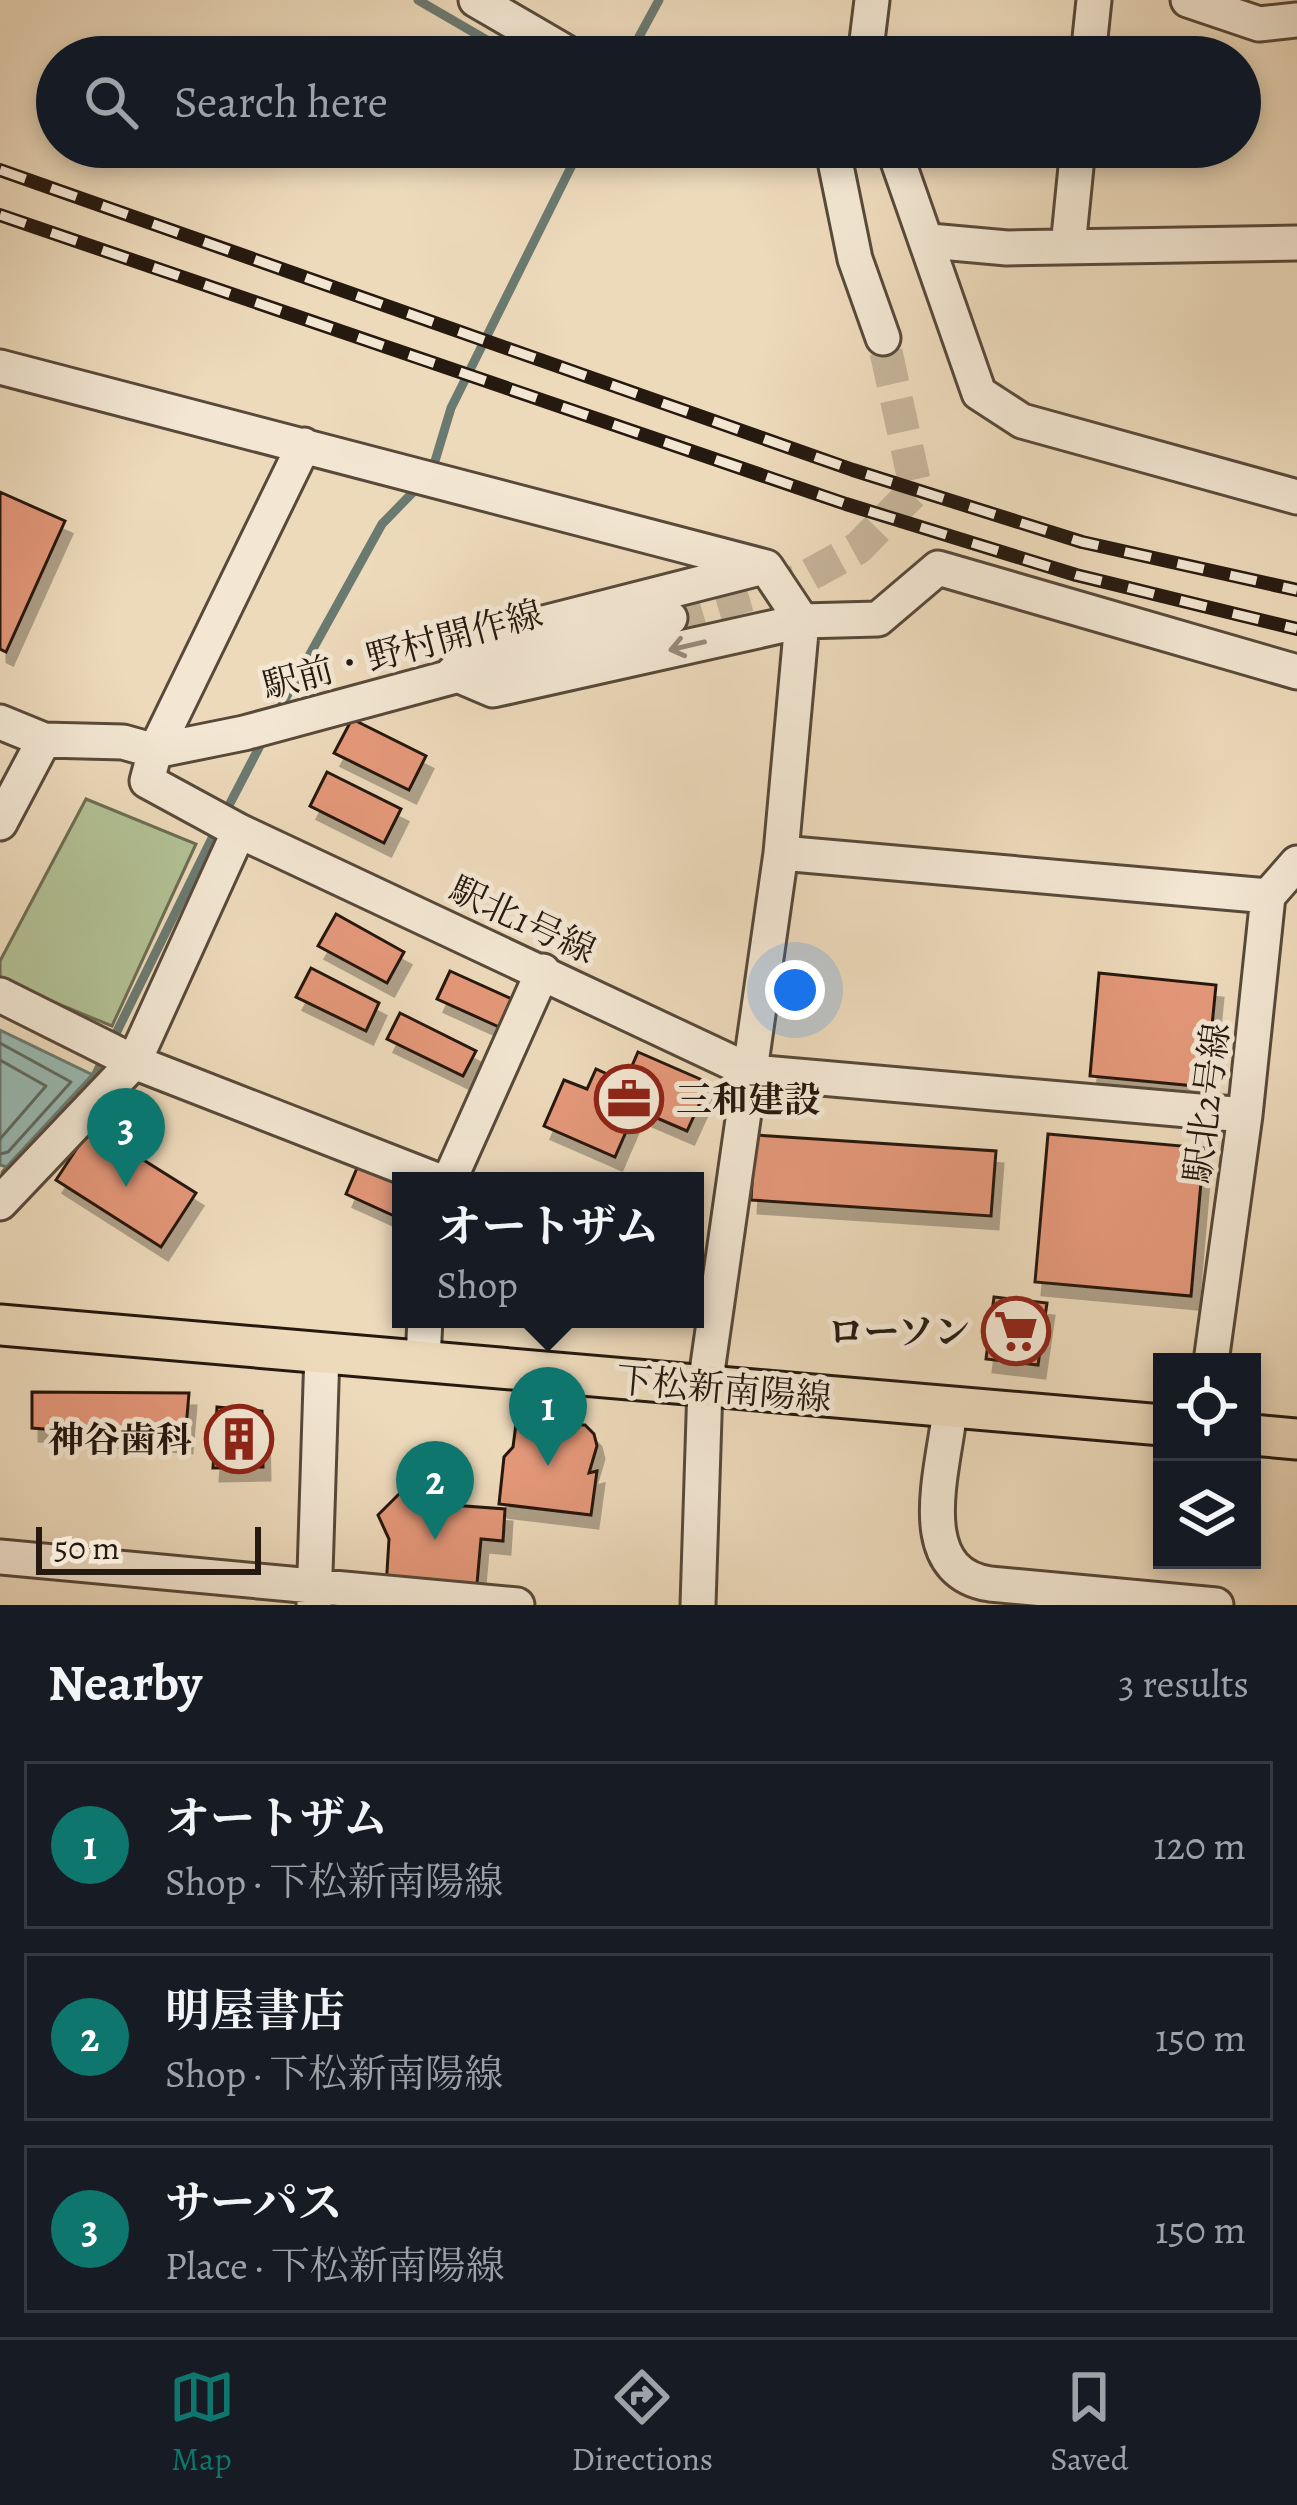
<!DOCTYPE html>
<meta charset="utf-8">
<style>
body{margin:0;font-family:Alegreya,"Noto Serif JP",serif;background:#20242c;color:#f1f3f6}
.controls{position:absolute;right:36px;bottom:36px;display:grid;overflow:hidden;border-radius:0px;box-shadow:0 6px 18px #0003}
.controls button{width:108px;height:108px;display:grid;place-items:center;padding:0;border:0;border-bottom:3px solid #363941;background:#171b24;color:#f1f3f6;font:60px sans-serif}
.scale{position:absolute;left:36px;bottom:30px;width:225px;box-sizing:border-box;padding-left:12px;border:6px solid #26190f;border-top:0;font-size:33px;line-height:42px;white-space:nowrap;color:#26190f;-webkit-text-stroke:9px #f3e7d3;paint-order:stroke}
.you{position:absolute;left:795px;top:990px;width:42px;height:42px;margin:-30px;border:9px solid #fff;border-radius:50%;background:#1a73e8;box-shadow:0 0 0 18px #1a73e833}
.badge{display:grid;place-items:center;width:78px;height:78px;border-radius:50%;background:#0f766e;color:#fff;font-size:39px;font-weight:700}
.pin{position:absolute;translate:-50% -99px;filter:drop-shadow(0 3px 6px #0008)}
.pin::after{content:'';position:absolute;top:63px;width:42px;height:36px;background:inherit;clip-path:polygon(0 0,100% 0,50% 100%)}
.popup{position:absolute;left:392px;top:1172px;width:312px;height:156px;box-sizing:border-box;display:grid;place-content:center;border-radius:0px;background:#171b24;filter:drop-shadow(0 3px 9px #0005);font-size:39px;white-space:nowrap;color:#9ea1a6}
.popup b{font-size:45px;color:#f1f3f6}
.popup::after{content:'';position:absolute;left:50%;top:100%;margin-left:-24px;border:24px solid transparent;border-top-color:#171b24}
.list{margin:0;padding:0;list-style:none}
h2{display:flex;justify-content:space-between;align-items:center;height:156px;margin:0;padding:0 48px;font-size:51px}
h2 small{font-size:39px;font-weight:400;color:#9ea1a6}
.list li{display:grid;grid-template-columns:78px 1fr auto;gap:36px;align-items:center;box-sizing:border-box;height:168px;margin:0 24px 24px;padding:0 24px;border:3px solid #363941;border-radius:0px}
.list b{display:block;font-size:45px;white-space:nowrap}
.list p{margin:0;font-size:39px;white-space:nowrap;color:#9ea1a6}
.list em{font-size:39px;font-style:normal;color:#9ea1a6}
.icon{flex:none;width:66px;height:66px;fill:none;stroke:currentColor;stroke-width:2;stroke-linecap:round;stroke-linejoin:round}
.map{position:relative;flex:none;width:1297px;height:1605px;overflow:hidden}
.search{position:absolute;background:#171b24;box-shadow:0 6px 18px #0003;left:36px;right:36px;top:36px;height:132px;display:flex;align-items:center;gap:30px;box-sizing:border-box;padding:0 42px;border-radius:66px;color:#9ea1a6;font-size:45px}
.sheet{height:732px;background:#171b24}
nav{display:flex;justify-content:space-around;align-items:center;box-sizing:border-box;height:168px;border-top:3px solid #363941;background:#171b24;font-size:33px;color:#9ea1a6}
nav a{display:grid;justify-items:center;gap:6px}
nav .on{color:#0f766e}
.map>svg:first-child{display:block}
.green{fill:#b2c195;stroke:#6c6d52;stroke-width:3}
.water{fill:#99bab2;stroke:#6b7a71;stroke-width:3}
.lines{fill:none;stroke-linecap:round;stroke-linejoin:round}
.shore{stroke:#606a60;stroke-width:3}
.stream{stroke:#6b7a71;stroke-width:9}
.building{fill:#e4987a;stroke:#26190f;stroke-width:3;filter:url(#shadow)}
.minor-tunnel{stroke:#c5b399;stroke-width:33;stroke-dasharray:33 16;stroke-linecap:butt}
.minor-casing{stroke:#58493a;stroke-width:39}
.major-casing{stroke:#26190f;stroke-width:45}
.minor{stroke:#f3e7d3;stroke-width:33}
.major{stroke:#eddabb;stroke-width:39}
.rail-casing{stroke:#26190f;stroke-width:14}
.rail{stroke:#f3e7d3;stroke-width:9;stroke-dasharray:27;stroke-linecap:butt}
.oneway{stroke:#978a7b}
.labels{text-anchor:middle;stroke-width:10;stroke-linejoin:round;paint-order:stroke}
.street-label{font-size:36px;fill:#26190f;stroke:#f3e7d3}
.poi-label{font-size:36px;font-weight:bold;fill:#26190f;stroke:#f3e7d3;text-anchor:end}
</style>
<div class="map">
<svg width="1297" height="1605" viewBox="0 0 1297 1605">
<defs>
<filter id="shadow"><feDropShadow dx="7" dy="13" stdDeviation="0" flood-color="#0004"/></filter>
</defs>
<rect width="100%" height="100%" fill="#eddabb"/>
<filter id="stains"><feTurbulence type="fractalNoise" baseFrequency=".00167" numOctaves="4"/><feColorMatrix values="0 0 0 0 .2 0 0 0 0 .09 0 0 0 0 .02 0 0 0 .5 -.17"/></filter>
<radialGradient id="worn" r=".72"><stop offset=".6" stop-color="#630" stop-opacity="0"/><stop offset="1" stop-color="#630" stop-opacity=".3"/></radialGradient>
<path class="green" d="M 86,799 L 196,844 L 112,1026 L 0,980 L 0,961 Z"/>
<path class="water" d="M 0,1030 L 95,1076 L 10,1168 L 0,1165 Z"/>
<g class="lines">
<path class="shore" d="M 0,1043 L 71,1082 L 8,1152 L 0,1154
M 0,1060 L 46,1086 L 0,1139"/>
<path class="stream" d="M 418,0 L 516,57
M 628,57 L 659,0
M 432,471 L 451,408 L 581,147
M 278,712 L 382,524 L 421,484
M 225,813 L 264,738
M 5,1173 L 95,1076 L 217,828"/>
</g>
<path class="building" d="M 0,492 L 65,521 L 6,652 L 0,649 Z
M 352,719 L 426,756 L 409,790 L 334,753 Z
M 327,772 L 401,809 L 384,843 L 310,806 Z
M 336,914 L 404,952 L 387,983 L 318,946 Z
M 311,968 L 379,1003 L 366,1031 L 296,997 Z
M 450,971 L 521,1003 L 508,1031 L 437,999 Z
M 1099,973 L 1216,985 L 1206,1087 L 1090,1076 Z
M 400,1013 L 476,1051 L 463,1076 L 387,1039 Z
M 638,1052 L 709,1083 L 687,1131 L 636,1109 L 615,1157 L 544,1126 L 564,1080 L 587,1089 L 596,1069 L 625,1082 Z
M 91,1127 L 196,1193 L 161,1247 L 56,1180 Z
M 1048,1134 L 1204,1148 L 1191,1296 L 1035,1282 Z
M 755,1135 L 996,1151 L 991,1216 L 751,1200 Z
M 360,1161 L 401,1181 L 401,1219 L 346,1194 Z
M 994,1297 L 1047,1303 L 1038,1365 L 986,1359 Z
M 32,1392 L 189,1393 L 185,1440 L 32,1428 Z
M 217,1407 L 262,1411 L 263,1467 L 213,1468 Z
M 516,1424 L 585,1425 L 594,1434 L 597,1446 L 589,1473 L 597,1471 L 591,1515 L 499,1504 L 504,1457 L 513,1447 Z
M 407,1486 L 424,1503 L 505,1509 L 503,1541 L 481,1539 L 476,1595 L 386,1588 L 389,1539 L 378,1515 Z"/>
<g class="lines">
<path class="minor-tunnel" d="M 670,618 L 800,580 L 858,548 L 916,489 L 883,338"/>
<g class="minor-casing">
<path id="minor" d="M 476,0 L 574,57
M 1188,0 L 1259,24 L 1297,20
M 865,57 L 872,0
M 1088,57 L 1094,0
M 842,147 L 835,161 L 855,259 L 883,338
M 893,147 L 979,393 L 1022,421 L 1297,497
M 930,241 L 1007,248 L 1297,243
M 1068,247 L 1078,147
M 0,367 L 766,567 L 802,621 L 781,853 L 705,1386 L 698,1605
M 304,445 L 155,751 L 147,781 L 239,831 L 752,1072 L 1245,1115
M 455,671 L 485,638 L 764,567
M 453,673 L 493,690 L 802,621 L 878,619 L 938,568 L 1297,672
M 0,722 L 44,740 L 123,742 L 155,751 L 244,733 L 670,618
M 0,823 L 44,740
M 781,853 L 1268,896
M 0,995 L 134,1062 L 439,1181
M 449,1181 L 543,971
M 0,1203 L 134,1062 L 239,831
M 423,1359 L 425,1319
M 1211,1362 L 1245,1115 L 1268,896 L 1297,863
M 950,1408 C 945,1466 908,1571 990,1584 L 1216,1605
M 0,1557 L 517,1605
M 314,1605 L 322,1352"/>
</g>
<g class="major-casing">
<path id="major" d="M 0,1325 L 1162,1425
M 1252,1435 L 1297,1439"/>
</g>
<use href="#minor" class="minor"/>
<use href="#major" class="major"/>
<g class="rail-casing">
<path id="rail" d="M 0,170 L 853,470 L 1082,542 L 1297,590
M 0,215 L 846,504 L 1076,575 L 1297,629"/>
</g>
<use href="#rail" class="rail"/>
</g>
<defs><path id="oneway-shaft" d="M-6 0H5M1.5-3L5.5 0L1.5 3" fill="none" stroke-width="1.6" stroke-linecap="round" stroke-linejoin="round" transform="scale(3)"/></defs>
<use class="oneway" href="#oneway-shaft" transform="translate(687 646) rotate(167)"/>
<defs>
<g id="office-ring" transform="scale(3.45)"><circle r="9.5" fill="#f3e7d3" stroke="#8f2418" stroke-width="1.5"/><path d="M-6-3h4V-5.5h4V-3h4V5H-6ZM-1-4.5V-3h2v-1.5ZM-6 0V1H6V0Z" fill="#8f2418"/></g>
<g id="supermarket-ring" transform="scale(3.45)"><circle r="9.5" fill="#f3e7d3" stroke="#8f2418" stroke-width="1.5"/><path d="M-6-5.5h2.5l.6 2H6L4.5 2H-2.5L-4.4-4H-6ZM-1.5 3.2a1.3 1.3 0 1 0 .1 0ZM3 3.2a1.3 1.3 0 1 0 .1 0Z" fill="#8f2418"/></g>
<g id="building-ring" transform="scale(3.45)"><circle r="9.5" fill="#f3e7d3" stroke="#8f2418" stroke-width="1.5"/><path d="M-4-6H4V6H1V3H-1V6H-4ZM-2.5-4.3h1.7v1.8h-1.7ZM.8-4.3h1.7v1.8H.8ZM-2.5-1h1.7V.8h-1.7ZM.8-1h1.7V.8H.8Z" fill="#8f2418"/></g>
</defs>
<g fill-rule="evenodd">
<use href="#office-ring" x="629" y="1099"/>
<use href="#supermarket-ring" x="1016" y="1331"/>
<use href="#building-ring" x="239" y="1439"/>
</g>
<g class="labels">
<g class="street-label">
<text transform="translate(402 649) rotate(-15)" y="13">駅前・野村開作線</text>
<text transform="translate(523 919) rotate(25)" y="13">駅北1号線</text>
<text transform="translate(1206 1103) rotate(-83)" y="13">駅北2号線</text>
<text transform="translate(724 1388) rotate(5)" y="13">下松新南陽線</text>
</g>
<g class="poi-label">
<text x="676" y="1112" text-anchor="start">三和建設</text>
<text x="970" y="1344">ローソン</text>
<text x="192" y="1452">神谷歯科</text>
</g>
</g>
<rect width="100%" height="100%" filter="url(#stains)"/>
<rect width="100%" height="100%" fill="url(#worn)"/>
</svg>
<div class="controls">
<button><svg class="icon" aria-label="locate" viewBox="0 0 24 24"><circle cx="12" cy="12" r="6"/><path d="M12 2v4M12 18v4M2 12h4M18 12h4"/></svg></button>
<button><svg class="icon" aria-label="layers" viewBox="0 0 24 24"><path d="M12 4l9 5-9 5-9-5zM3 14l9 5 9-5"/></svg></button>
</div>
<div class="scale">50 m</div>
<div class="you"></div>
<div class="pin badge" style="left:548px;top:1466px">1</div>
<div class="popup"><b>オートザム</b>Shop</div>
<div class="pin badge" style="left:435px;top:1540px">2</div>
<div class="pin badge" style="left:126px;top:1187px">3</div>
<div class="search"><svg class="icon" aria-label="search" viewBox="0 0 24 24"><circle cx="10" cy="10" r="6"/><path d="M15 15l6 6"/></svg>Search here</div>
</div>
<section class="sheet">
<h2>Nearby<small>3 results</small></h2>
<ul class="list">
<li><span class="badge">1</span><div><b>オートザム</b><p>Shop · 下松新南陽線</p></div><em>120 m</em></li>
<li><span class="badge">2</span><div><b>明屋書店</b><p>Shop · 下松新南陽線</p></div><em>150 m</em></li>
<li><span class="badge">3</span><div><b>サーパス</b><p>Place · 下松新南陽線</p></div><em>150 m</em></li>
</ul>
</section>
<nav>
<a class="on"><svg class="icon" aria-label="map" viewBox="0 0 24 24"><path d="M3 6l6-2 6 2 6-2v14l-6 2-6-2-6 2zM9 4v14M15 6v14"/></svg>Map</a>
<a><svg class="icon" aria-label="directions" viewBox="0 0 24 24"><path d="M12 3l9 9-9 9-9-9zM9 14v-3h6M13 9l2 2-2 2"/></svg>Directions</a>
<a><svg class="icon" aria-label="saved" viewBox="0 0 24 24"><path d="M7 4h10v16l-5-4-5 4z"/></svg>Saved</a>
</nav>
